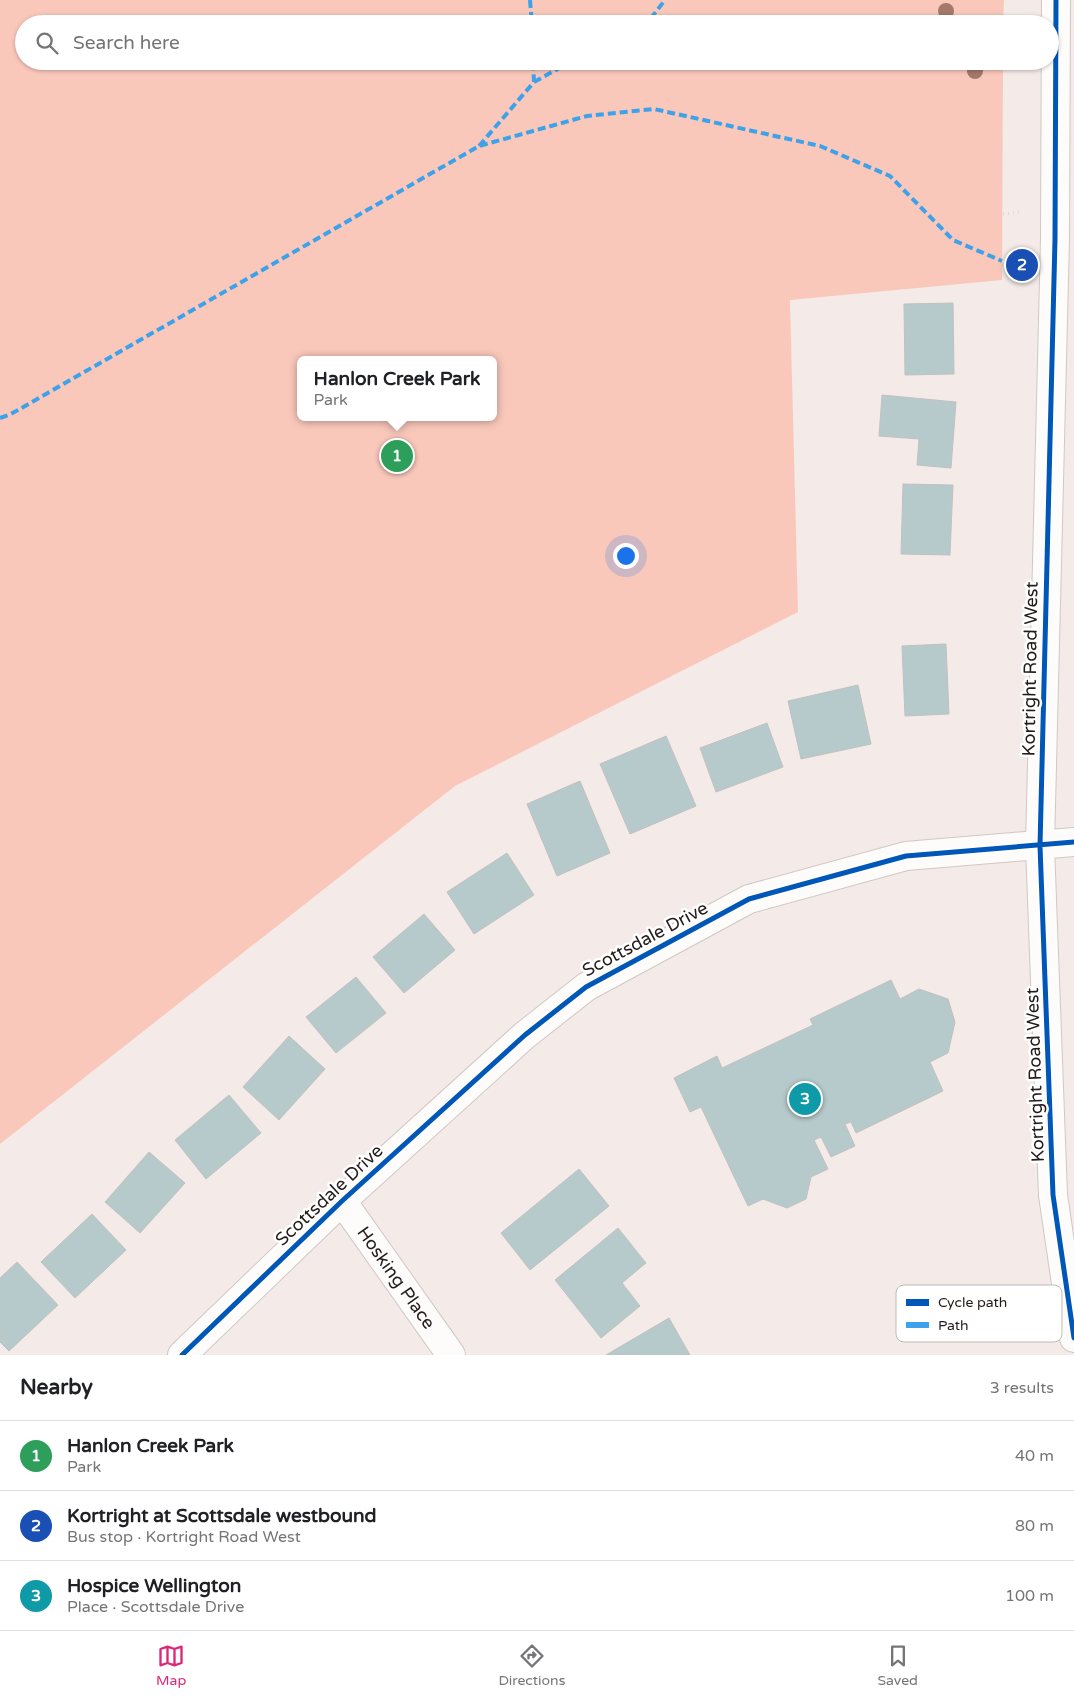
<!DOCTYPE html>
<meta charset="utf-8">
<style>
body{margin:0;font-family:"Varela Round",sans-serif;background:#f6f6f6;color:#202124}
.you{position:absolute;left:625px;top:555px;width:18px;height:18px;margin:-12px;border:4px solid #fff;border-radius:50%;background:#1a73e8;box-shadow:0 0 0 8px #1a73e833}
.badge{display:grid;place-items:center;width:32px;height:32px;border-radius:50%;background:#db2777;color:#fff;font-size:16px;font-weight:700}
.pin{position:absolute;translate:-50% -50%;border:2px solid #fff;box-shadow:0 1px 5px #0006}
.popup{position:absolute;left:297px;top:356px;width:200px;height:65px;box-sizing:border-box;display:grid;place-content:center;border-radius:8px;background:#fff;filter:drop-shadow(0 1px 4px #0005);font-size:16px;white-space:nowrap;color:#757577}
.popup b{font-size:19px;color:#202124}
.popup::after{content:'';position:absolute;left:50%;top:100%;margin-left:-10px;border:10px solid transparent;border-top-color:#fff}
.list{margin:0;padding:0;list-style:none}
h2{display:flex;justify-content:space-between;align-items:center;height:65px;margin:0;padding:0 20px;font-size:21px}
h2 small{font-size:16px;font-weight:400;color:#757577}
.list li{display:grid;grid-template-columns:32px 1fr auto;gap:15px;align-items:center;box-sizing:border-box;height:70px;padding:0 20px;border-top:1px solid #e0e0e0}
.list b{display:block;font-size:19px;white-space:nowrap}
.list p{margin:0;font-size:16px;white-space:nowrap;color:#757577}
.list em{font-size:16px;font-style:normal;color:#757577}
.icon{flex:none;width:28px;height:28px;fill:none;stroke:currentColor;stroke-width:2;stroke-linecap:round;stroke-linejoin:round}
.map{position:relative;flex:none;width:1074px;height:1355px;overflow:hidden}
.search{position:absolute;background:#fff;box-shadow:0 1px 4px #0004;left:15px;right:15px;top:15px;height:55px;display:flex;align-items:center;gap:12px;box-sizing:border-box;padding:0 18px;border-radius:28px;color:#757577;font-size:19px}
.sheet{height:275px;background:#fff}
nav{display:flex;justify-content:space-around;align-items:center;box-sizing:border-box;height:70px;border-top:1px solid #e0e0e0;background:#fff;font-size:14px;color:#757577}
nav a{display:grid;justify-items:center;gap:2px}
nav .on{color:#db2777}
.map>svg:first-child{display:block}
.green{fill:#fac8bb;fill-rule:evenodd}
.building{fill:#b6cacb;stroke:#c1c1c0}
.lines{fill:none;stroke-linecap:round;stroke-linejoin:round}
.minor-casing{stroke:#d0c8c5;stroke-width:30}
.path{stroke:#dcd9d8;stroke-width:3;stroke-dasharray:1 4;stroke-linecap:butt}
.minor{stroke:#fdfcfb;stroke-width:28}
.quiet{stroke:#3ea2ea;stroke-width:4;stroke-dasharray:8 4;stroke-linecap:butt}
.cycleway-casing{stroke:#fff;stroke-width:8}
.cycleway{stroke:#0057b8;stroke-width:5}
.tree{fill:#a5786a}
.labels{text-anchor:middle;stroke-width:5;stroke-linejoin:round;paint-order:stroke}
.street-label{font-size:18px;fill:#231c1a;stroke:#fff}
.key{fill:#fff;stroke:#bdbbba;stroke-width:1}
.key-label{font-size:14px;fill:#231c1a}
</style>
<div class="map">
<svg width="1074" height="1355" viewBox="0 0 1074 1355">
<rect width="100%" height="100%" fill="#f4eae7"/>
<path class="green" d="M 0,0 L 1004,0 L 1003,24 L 24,24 L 24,61 L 1003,61 L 1002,280 L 790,300 L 798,612 L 455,786 L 0,1144 ZM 301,360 L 493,360 L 493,417 L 301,417 Z"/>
<path class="building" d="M 953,303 L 954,374 L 905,375 L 904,304 Z
M 882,395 L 956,402 L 951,468 L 917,465 L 919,439 L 879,436 Z
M 903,484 L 953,485 L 950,555 L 901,554 Z
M 946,644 L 949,714 L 905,716 L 902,646 Z
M 858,685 L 871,744 L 801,759 L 788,701 Z
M 767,723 L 783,767 L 716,792 L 700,748 Z
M 666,736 L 696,806 L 630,834 L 600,764 Z
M 580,781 L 610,853 L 557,876 L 527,804 Z
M 507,853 L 534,895 L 474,934 L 447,892 Z
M 424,914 L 455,950 L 404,993 L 373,957 Z
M 356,977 L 386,1013 L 336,1053 L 306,1017 Z
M 891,980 L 900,999 L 919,989 L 948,999 L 955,1022 L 948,1053 L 930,1062 L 943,1091 L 856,1133 L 851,1122 L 845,1124 L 855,1146 L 831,1157 L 821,1137 L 814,1140 L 828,1169 L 811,1177 L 806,1199 L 787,1208 L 763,1199 L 748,1206 L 701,1107 L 690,1112 L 674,1078 L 717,1056 L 722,1068 L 813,1025 L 810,1019 Z
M 289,1036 L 325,1069 L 279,1120 L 243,1087 Z
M 229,1095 L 261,1133 L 206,1179 L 175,1140 Z
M 149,1152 L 185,1183 L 140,1233 L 105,1202 Z
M 579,1169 L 609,1206 L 530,1270 L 501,1233 Z
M 92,1214 L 126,1250 L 75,1298 L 41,1262 Z
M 618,1228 L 646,1263 L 622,1283 L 640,1306 L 601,1338 L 555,1280 Z
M 17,1262 L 58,1305 L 9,1351 L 0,1342 L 0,1278 Z
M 669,1318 L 690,1355 L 606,1355 Z"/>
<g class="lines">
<g class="minor-casing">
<g id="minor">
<path d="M 1056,0 L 1055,239 L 1040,846 L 1053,1195 L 1074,1338"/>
<path id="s1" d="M 342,1201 L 451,1355"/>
<path d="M 182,1355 L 342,1201 L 525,1035 L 586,987 L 749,899 L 906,856 L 1074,842"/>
</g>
</g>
<path class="path" d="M 1003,214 L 1020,212
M 1002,265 L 1021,265"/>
<use href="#minor" class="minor"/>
<path class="quiet" d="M 530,0 L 532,24
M 640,24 L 651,18 L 665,0
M 534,82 L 572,61
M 479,146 L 534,82 L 533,61
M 0,418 L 11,414 L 479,146 L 587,116 L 654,109 L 820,146 L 890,176 L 953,240 L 1002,261"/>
<g class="cycleway-casing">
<path id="cycleway" d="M 1056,0 L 1055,239 L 1040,846 L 1053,1195 L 1074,1338
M 182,1355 L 342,1201 L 525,1035 L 586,987 L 749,899 L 906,856 L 1074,842"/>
</g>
<use href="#cycleway" class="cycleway"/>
</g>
<g class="tree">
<circle cx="946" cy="11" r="8"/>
<circle cx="975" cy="71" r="8"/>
</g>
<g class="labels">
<g class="street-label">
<text transform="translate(1030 669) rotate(-89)" y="6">Kortright Road West</text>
<text transform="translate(645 939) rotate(-28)" y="6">Scottsdale Drive</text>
<text transform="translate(1035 1075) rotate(-92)" y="6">Kortright Road West</text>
<text transform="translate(329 1195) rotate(-43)" y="6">Scottsdale Drive</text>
<text dy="6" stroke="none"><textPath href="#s1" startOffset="94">Hosking Place</textPath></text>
</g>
</g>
<rect x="896" y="1285" width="166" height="57" rx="8" class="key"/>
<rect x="906" y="1299" width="23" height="7" fill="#0057b8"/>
<rect x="906" y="1322" width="23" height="6" fill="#3ea2ea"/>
<g class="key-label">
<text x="938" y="1307">Cycle path</text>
<text x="938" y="1330">Path</text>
</g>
</svg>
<div class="you"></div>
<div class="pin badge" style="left:397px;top:456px;background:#2e9e5b">1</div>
<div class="popup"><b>Hanlon Creek Park</b>Park</div>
<div class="pin badge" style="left:1022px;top:265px;background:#1a4fb4">2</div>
<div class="pin badge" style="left:805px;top:1099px;background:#0f9aa8">3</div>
<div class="search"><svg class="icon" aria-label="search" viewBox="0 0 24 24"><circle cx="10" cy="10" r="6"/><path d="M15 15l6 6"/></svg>Search here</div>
</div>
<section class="sheet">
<h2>Nearby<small>3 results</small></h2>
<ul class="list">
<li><span class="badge" style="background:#2e9e5b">1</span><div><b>Hanlon Creek Park</b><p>Park</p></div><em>40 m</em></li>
<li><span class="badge" style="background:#1a4fb4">2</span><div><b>Kortright at Scottsdale westbound</b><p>Bus stop · Kortright Road West</p></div><em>80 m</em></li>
<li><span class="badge" style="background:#0f9aa8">3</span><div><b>Hospice Wellington</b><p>Place · Scottsdale Drive</p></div><em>100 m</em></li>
</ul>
</section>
<nav>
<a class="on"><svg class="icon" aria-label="map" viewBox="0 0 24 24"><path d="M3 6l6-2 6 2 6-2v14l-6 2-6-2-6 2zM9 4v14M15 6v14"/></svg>Map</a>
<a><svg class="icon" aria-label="directions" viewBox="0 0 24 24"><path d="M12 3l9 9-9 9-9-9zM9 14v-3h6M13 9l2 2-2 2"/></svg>Directions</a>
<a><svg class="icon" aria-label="saved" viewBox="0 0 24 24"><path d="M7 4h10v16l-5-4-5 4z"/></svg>Saved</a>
</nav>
